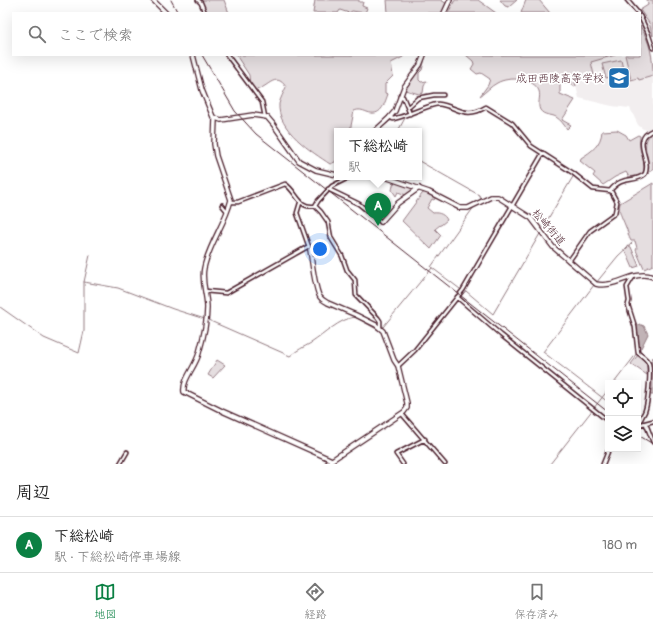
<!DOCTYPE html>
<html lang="ja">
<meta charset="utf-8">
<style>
body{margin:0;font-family:Pangolin,"Klee One",sans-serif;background:#f6f6f6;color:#222}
.controls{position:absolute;right:12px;bottom:12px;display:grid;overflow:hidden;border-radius:0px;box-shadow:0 4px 16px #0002}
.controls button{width:36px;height:36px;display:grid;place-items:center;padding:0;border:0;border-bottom:1px solid #e0e0e0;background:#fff;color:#222;font:20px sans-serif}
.you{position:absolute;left:320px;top:249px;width:14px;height:14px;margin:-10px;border:3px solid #fff;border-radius:50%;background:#1a73e8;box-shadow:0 0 0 6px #1a73e833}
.badge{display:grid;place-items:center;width:26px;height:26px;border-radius:50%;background:#0b8043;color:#fff;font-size:13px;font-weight:700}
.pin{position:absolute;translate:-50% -33px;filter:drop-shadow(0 1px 2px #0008)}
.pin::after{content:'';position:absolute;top:21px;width:14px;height:12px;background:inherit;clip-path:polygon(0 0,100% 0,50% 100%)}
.popup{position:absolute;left:334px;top:128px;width:88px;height:52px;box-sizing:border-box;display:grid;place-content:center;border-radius:0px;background:#fff;filter:drop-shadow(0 1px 3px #0005);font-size:13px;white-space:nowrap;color:#767676}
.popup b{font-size:15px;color:#222}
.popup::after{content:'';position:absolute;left:50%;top:100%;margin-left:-8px;border:8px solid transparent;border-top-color:#fff}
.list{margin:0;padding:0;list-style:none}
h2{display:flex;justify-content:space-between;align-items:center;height:52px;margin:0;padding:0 16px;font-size:17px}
h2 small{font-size:13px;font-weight:400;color:#767676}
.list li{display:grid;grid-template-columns:26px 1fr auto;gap:12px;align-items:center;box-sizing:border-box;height:56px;padding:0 16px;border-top:1px solid #e0e0e0}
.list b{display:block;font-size:15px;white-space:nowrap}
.list p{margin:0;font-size:13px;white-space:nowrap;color:#767676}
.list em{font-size:13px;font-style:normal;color:#767676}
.icon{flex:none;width:22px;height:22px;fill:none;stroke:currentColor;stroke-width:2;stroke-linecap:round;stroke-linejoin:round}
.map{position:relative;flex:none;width:653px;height:464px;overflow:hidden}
.search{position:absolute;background:#fff;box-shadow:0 4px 16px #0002;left:12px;right:12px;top:12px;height:44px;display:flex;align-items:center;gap:10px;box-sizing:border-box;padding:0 14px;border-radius:0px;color:#767676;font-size:15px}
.sheet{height:108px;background:#fff}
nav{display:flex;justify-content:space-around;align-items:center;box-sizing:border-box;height:56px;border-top:1px solid #e0e0e0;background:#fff;font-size:11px;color:#767676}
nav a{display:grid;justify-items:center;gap:2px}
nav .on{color:#0b8043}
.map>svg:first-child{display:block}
.built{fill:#f2eeef}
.green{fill:#e5dee0;stroke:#987e86}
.water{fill:#c1b3b6;stroke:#91787e}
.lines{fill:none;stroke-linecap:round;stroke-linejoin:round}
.stream{stroke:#91787e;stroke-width:1}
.street-casing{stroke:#4a1f2b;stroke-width:5.5}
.secondary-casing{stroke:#4a1f2b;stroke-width:6}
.primary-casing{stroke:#4a1f2b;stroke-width:6}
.street{stroke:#fff;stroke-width:2.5}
.secondary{stroke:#fff;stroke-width:3.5}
.primary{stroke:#fff;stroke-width:3.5}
.rail{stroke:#4a1f2b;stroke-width:1}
.labels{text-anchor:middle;stroke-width:3.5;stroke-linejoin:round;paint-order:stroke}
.poi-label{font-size:11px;fill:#4a1f2b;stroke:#fff;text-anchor:end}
.street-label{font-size:11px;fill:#4a1f2b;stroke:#fff}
</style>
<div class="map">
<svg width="653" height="464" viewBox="0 0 653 464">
<rect width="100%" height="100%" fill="#fff"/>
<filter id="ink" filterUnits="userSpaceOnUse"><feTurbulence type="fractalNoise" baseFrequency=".025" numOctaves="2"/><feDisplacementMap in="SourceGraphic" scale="8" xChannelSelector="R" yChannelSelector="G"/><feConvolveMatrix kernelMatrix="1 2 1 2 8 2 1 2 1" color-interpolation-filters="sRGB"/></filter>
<g filter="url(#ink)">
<path class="built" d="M 640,22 L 647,37 L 653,57 L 653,128 L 648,130 L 643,129 L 638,125 L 630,108 L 612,106 L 579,98 L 575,82 L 594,75 L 591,62 L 595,60 L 615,55 L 640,55 Z"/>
<path class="green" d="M 198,0 L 224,0 L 229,13 L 207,13 Z
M 315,0 L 359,0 L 359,2 L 363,2 L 362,6 L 367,8 L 365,13 L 352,11 L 349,13 L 340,10 L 338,13 L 313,13 Z
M 387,0 L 441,0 L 447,4 L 442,13 L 388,13 Z
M 455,0 L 478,0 L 496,13 L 448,13 Z
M 500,0 L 517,0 L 509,7 L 505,6 Z
M 526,0 L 539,0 L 550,13 L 521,13 Z
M 647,0 L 653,0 L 653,36 L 649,23 L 640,10 L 648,5 Z
M 640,26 C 650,41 653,58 653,76 L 639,80 L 638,78 L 631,80 L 625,55 L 640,55 Z
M 236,55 L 404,55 L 403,57 L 391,63 L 393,76 L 385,84 L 385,93 L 388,94 C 384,105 381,117 367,112 C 362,110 359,109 354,111 L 350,131 L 337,131 L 337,159 L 335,162 L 330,164 C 312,152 277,130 279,104 C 280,99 284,92 286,87 C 275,70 267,90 254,90 L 250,85 L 249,75 Z
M 426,55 L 422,70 L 419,73 L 419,80 L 421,82 L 427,81 L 424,86 L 423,93 L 419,94 L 405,90 L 411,79 L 422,64 Z
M 466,55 L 615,55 L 591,62 L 594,75 L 575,82 L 576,86 L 574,87 L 571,83 L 563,82 L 560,85 L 560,94 L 575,100 L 562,120 L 571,125 L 567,129 C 564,125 561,120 556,117 C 551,114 544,116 540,110 C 537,104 541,97 539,91 C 534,78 509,76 497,83 C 491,86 486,92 480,96 L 488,85 L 490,79 L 481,73 L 477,74 L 471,69 L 474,64 L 473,61 Z
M 621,60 L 624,74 L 606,78 L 602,64 Z
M 617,130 L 626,135 L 629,140 L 638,135 L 640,136 C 640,141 639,148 641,152 C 646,167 649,175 629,177 L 626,172 L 615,177 L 603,185 L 593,176 L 595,173 L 580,161 L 581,158 C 592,151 601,145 602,131 Z
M 653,132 L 653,168 L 648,174 L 647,172 C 651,157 638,144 653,132 Z
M 394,181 L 415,188 L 415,190 L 406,195 L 398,192 L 396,196 L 392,190 Z
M 653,183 L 653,265 L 644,269 L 636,250 L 637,248 L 635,241 L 631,241 C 628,236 628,231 625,225 C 622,217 618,212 620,203 Z
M 426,191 L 436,197 L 434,200 L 432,199 L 427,208 L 433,213 C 439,212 445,215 447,220 L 441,225 L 440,225 L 435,229 L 441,235 L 431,249 L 402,221 L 422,194 Z
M 629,246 L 631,247 L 639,266 L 633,268 L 627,254 L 624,251 Z
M 638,355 L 647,362 L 647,375 L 631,364 Z
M 653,357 L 653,395 L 651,395 C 649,383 648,368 653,357 Z
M 217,360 L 225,365 L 213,378 L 208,375 Z"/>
<path class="water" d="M 639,324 L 644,326 L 648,334 L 641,348 L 638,347 L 636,327 Z"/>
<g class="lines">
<path class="stream" d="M 427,98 L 441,96
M 378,131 L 390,121 L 412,115 L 411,107 L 412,105
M 398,131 L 405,118
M 419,161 L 479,195 L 482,201
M 474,207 L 431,267 L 460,289 L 466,291 L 493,314 L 541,232
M 542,229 L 574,175
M 427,274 L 432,268
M 84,282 L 118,288 L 173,309 L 208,320 L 290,356 C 297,350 304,347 311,343 C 325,334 339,319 355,317 L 380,331
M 596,283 L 618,256 L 632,243
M 594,285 L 543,352 L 608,402
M 0,307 L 44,338 L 79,353 L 84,331 L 84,282 L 90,255
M 627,308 L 633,327 L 636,350
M 383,327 L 425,276
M 614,383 L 637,353
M 638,421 L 639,417
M 550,464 L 608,390"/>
<g class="street-casing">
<path id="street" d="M 198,0 L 201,3 L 205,13
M 627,0 L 638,13
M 640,16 L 648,33 L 653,48
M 227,55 L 262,102 L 265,117
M 400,96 L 403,97 L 410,114
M 408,107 L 418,98 L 434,95 L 443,95
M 390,117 L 393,119 L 400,117 C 408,115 432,104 438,104 C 457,106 465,120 486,107 L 512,123 L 531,146 L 573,173 L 593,189 L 611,191 L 617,202 L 615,213 L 590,231 L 569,261
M 328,189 L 359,204 L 381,222
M 610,191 C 623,174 634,184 645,174 C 652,158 630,140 653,130
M 231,202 L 238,202 L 285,184 C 297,191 298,209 315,206 L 321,212 L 328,222 L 331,238 L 342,256 L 347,270 L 355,280 L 356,295 L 378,318 L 380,321 L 380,328
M 300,203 L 297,213 L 309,247
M 222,205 L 227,211
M 315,206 L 318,201 L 332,186 L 350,177
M 633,277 L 627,287 L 629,301 L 628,305 L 635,327 L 638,353 C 642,356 647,359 649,364 C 651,372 648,403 645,411 C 643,416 640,418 639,425
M 205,291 L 226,293 L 309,246
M 457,297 L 501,335 L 608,421
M 398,366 L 415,350 L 463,290 L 543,153
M 402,414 L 445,464
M 646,424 L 653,442
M 638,425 L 653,421
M 120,464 L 127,452
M 403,464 L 396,454 L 425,439
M 603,464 L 609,449"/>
</g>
<g class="secondary-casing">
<path id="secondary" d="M 444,13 L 450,0
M 215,119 L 214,144 L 216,156 L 231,200 C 225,224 209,244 204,268 C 201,282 207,294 207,308 C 207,322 203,339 199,353 C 196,366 182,380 184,392 L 222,411 L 332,460 L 327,464
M 375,131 L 389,118 L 395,111 L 404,87 L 420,65 L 424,55
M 381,222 L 398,203 L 419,188
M 310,250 C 312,261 315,290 320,297 C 322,300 325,301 328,303 L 356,315 L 376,325 L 383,331 L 394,360 L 398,366 L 407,403 L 407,408 L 404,412 L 332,460"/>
</g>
<g class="primary-casing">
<path id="primary" d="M 153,0 L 166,13
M 193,55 L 202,90 L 213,117 L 221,120 L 253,115 L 267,117 L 273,124 L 299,161 L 316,170 L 337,175
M 385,177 L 429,192 L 460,208 L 468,208 L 491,197 L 498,197 L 531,218 L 553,247 L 596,284 C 615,289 634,269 653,277"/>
</g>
<use href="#street" class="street"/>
<use href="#secondary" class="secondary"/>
<use href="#primary" class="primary"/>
<path class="rail" d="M 171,0 L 178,13
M 202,55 L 235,111 L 256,134 L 608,412
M 638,435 L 653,444"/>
</g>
</g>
<defs>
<g id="school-square" transform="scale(1.15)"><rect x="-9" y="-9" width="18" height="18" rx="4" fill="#1f6fb2" stroke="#fff"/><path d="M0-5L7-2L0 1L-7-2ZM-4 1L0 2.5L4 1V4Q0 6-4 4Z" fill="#fff"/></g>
</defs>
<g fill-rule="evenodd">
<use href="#school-square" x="619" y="78"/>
</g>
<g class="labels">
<g class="poi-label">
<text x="604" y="82">成田西陵高等学校</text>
</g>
<g class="street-label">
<text transform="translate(549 227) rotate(49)" y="4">松崎街道</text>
</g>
</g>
</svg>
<div class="controls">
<button><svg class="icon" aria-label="locate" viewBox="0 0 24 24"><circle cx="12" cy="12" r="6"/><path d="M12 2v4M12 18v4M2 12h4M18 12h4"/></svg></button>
<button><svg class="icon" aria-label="layers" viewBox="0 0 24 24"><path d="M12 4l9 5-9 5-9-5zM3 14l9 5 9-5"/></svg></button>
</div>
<div class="you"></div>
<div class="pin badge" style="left:378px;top:226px">A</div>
<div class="popup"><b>下総松崎</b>駅</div>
<div class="search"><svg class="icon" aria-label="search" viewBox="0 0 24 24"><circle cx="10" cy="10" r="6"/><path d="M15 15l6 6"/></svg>ここで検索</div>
</div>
<section class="sheet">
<h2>周辺<small></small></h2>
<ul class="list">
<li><span class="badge">A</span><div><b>下総松崎</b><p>駅 · 下総松崎停車場線</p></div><em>180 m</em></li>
</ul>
</section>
<nav>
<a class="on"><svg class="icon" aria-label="map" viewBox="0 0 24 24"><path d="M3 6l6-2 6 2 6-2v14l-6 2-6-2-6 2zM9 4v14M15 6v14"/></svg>地図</a>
<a><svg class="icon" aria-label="directions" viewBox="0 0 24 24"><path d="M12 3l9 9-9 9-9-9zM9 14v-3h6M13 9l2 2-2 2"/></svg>経路</a>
<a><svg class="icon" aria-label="saved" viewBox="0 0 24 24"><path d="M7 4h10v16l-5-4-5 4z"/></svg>保存済み</a>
</nav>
